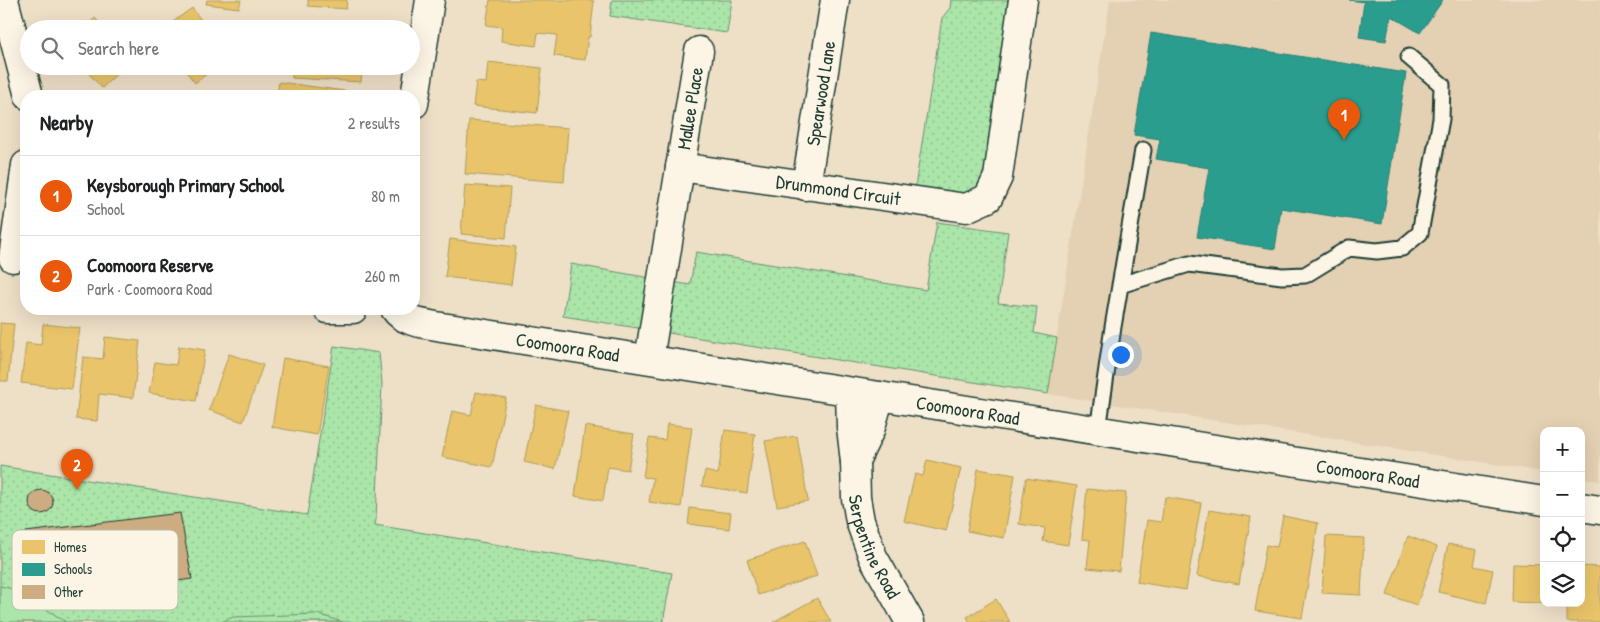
<!DOCTYPE html>
<meta charset="utf-8">
<style>
body{margin:0;font-family:"Patrick Hand",sans-serif;background:#f2f2f2;color:#202124}
.controls{position:absolute;right:15px;bottom:15px;display:grid;overflow:hidden;border-radius:10px;box-shadow:0 5px 20px #0002}
.controls button{width:45px;height:45px;display:grid;place-items:center;padding:0;border:0;border-bottom:1px solid #e0e0e0;background:#fff;color:#202124;font:25px sans-serif}
.you{position:absolute;left:1120px;top:354px;width:18px;height:18px;margin:-12px;border:4px solid #fff;border-radius:50%;background:#1a73e8;box-shadow:0 0 0 8px #1a73e833}
.badge{display:grid;place-items:center;width:32px;height:32px;border-radius:50%;background:#ea580c;color:#fff;font-size:16px;font-weight:700}
.pin{position:absolute;translate:-50% -41px;filter:drop-shadow(0 1px 2px #0008)}
.pin::after{content:'';position:absolute;top:26px;width:18px;height:15px;background:inherit;clip-path:polygon(0 0,100% 0,50% 100%)}
.list{margin:0;padding:0;list-style:none}
h2{display:flex;justify-content:space-between;align-items:center;height:65px;margin:0;padding:0 20px;font-size:21px}
h2 small{font-size:16px;font-weight:400;color:#757577}
.list li{display:grid;grid-template-columns:32px 1fr auto;gap:15px;align-items:center;box-sizing:border-box;height:80px;padding:0 20px;border-top:1px solid #e0e0e0}
.list b{display:block;font-size:19px;white-space:nowrap}
.list p{margin:0;font-size:16px;white-space:nowrap;color:#757577}
.list em{font-size:16px;font-style:normal;color:#757577}
.icon{flex:none;width:28px;height:28px;fill:none;stroke:currentColor;stroke-width:2;stroke-linecap:round;stroke-linejoin:round}
.map{position:relative;flex:none;width:1600px;height:622px;overflow:hidden}
.search{position:absolute;background:#fff;box-shadow:0 5px 20px #0002;left:20px;top:20px;width:400px;height:55px;display:flex;align-items:center;gap:12px;box-sizing:border-box;padding:0 18px;border-radius:28px;color:#757577;font-size:19px}
.panel{position:absolute;background:#fff;box-shadow:0 5px 20px #0002;left:20px;top:90px;width:400px;height:225px;border-radius:20px}
.map>svg:first-child{display:block}
.built{fill:#e4d0b2}
.park{fill:url(#park-dots);stroke:#65916e}
.garden{fill:#abe5a9;stroke:#65916e}
.homes{fill:#e9c46a;stroke:#ac9c5a}
.schools{fill:#2a9d8f;stroke:#278074}
.building{fill:#ccac80;stroke:#1f3d34}
.lines{fill:none;stroke-linecap:round;stroke-linejoin:round}
.service-casing{stroke:#1f3d34;stroke-width:19}
.minor-casing{stroke:#1f3d34;stroke-width:31}
.service{stroke:#fcf5e5;stroke-width:15}
.minor{stroke:#fcf5e5;stroke-width:28}
.labels{text-anchor:middle;stroke-width:5;stroke-linejoin:round;paint-order:stroke}
.street-label{font-size:19px;fill:#1f3d34;stroke:#fcf5e5}
.key{fill:#fcf5e5;stroke:#babeb0;stroke-width:1}
.key-label{font-size:14px;fill:#1f3d34}
</style>
<div class="map">
<svg width="1600" height="622" viewBox="0 0 1600 622">
<defs>
<pattern id="park-dots" width="8" height="8" patternUnits="userSpaceOnUse" patternTransform="scale(1.25)"><rect width="8" height="8" fill="#abe5a9"/><path d="M2 2h.1M6 6h.1" fill="none" stroke="#93c592" stroke-width="1.8" stroke-linecap="round"/></pattern>
</defs>
<rect width="100%" height="100%" fill="#eedfc7"/>
<filter id="ink" filterUnits="userSpaceOnUse"><feTurbulence type="fractalNoise" baseFrequency=".02" numOctaves="2"/><feDisplacementMap in="SourceGraphic" scale="10" xChannelSelector="R" yChannelSelector="G"/><feConvolveMatrix kernelMatrix="1 2 1 2 8 2 1 2 1" color-interpolation-filters="sRGB"/></filter>
<g filter="url(#ink)">
<path class="built" d="M 1110,0 L 1600,0 L 1600,481 L 1581,478 L 1581,431 L 1544,431 L 1544,472 L 1048,394 Z"/>
<path class="park" d="M 612,0 L 732,0 L 727,33 L 610,16 Z
M 951,0 L 1016,0 L 999,128 L 979,197 L 915,187 L 942,18 L 950,8 Z
M 937,222 L 1008,232 L 998,303 L 1037,307 L 1034,333 L 1057,338 L 1048,394 L 563,316 L 571,264 L 690,285 L 696,252 L 926,290 Z
M 334,346 L 379,353 L 382,383 L 376,520 L 375,525 L 672,573 L 663,622 L 0,622 L 0,466 L 307,515 Z"/>
<path class="garden" d="M 0,586 L 17,590 L 66,622 L 0,622 Z
M 317,614 L 343,622 L 221,622 L 233,617 Z"/>
<path class="homes" d="M 207,0 L 241,0 L 239,8 L 206,4 Z
M 308,0 L 347,0 L 346,9 L 308,6 Z
M 490,0 L 584,0 L 594,1 L 590,37 L 588,37 L 585,60 L 554,56 L 557,35 L 538,33 L 536,46 L 501,41 L 502,27 L 486,25 Z
M 192,8 L 208,29 L 168,29 L 166,27 Z
M 95,18 L 105,29 L 84,29 Z
M 488,62 L 542,68 L 537,113 L 473,106 L 476,82 L 486,83 Z
M 82,66 L 125,66 L 102,88 Z
M 182,66 L 217,66 L 195,83 Z
M 292,66 L 362,66 L 361,82 L 292,78 Z
M 279,82 L 359,93 L 358,96 L 277,96 Z
M 469,120 L 568,128 L 564,182 L 465,174 Z
M 465,185 L 510,188 L 506,238 L 461,234 Z
M 450,239 L 516,247 L 511,285 L 445,277 Z
M 0,323 L 14,324 L 8,381 L 0,381 Z
M 43,324 L 80,328 L 72,389 L 21,383 L 26,343 L 41,345 Z
M 105,337 L 140,341 L 133,398 L 99,394 L 97,421 L 76,419 L 83,357 L 103,359 Z
M 179,346 L 205,350 L 196,401 L 149,393 L 155,362 L 176,365 Z
M 229,354 L 263,365 L 243,422 L 209,410 Z
M 283,358 L 329,366 L 317,435 L 272,427 Z
M 476,392 L 506,398 L 492,467 L 442,457 L 452,411 L 471,415 Z
M 536,405 L 568,411 L 555,469 L 524,462 Z
M 667,424 L 692,427 L 681,507 L 649,502 L 653,478 L 643,477 L 649,438 L 665,440 Z
M 585,426 L 634,434 L 628,470 L 608,467 L 603,501 L 575,496 Z
M 725,430 L 755,434 L 747,493 L 702,486 L 705,471 L 718,474 Z
M 797,436 L 808,501 L 777,506 L 765,441 Z
M 927,460 L 961,468 L 946,531 L 904,521 L 915,474 L 923,476 Z
M 978,469 L 1015,475 L 1004,538 L 967,531 Z
M 1026,478 L 1077,486 L 1068,545 L 1043,541 L 1045,528 L 1019,524 Z
M 1087,489 L 1126,493 L 1119,571 L 1087,568 L 1090,540 L 1082,539 Z
M 1165,497 L 1201,503 L 1186,590 L 1137,582 L 1147,520 L 1161,522 Z
M 690,508 L 731,513 L 729,529 L 688,524 Z
M 1209,510 L 1251,517 L 1239,584 L 1197,576 Z
M 1283,516 L 1318,523 L 1302,618 L 1255,611 L 1266,545 L 1277,547 Z
M 1326,536 L 1364,538 L 1361,595 L 1322,593 Z
M 1408,536 L 1437,547 L 1417,605 L 1387,595 Z
M 805,541 L 817,576 L 758,595 L 747,560 Z
M 1448,544 L 1477,550 L 1474,566 L 1493,570 L 1486,603 L 1438,592 Z
M 1513,564 L 1544,565 L 1544,603 L 1512,602 Z
M 1581,566 L 1600,567 L 1600,622 L 1567,622 L 1567,603 L 1581,603 Z
M 817,598 L 831,622 L 773,622 Z
M 996,599 L 1010,622 L 970,622 L 967,617 Z"/>
<path class="schools" d="M 1349,0 L 1443,0 L 1420,33 L 1391,16 L 1386,41 L 1359,37 L 1364,2 Z
M 1151,33 L 1406,73 L 1382,224 L 1281,208 L 1275,249 L 1197,237 L 1209,168 L 1156,159 L 1160,139 L 1134,135 Z"/>
<path class="building" d="M29 502a12 12 0 1 1 24 0a12 12 0 1 1-24 0Z
M 180,513 L 192,579 L 35,601 L 26,532 Z"/>
<g class="lines">
<g class="service-casing">
<path id="service" d="M 1120,285 L 1189,264 L 1282,276 L 1305,275 L 1349,248 L 1377,251 L 1402,248 L 1420,233 L 1441,119 L 1442,85 L 1409,57
M 1098,430 L 1113,327 L 1143,150"/>
</g>
<g class="minor-casing">
<g id="minor">
<path d="M 4,0 L 29,96"/>
<path d="M 414,104 L 430,0"/>
<path id="s1" d="M 680,167 L 966,208 L 988,198 L 998,177 L 1023,0"/>
<path id="s2" d="M 806,186 L 835,0"/>
<path d="M 13,258 L 26,165"/>
<path d="M 328,309 L 353,309"/>
<path id="s3" d="M 395,309 C 404,323 427,324 442,327 L 1544,501"/>
<path id="s4" d="M 649,359 L 699,51"/>
<path d="M 850,392 L 851,427 L 855,462"/>
<path id="s5" d="M 880,396 L 870,430 L 855,461 L 856,498 L 860,521 L 873,557 L 910,622"/>
<path d="M 1581,507 L 1600,510"/>
</g>
</g>
<use href="#service" class="service"/>
<use href="#minor" class="minor"/>
</g>
</g>
<g class="labels">
<g class="street-label">
<text dy="7" stroke="none"><textPath href="#s2" startOffset="94">Spearwood Lane</textPath></text>
<text dy="7" stroke="none"><textPath href="#s4" startOffset="254">Mallee Place</textPath></text>
<text dy="7" stroke="none"><textPath href="#s1" startOffset="160">Drummond Circuit</textPath></text>
<text dy="7" stroke="none"><textPath href="#s3" startOffset="179">Coomoora Road</textPath></text>
<text dy="7" stroke="none"><textPath href="#s3" startOffset="584">Coomoora Road</textPath></text>
<text dy="7" stroke="none"><textPath href="#s3" startOffset="989">Coomoora Road</textPath></text>
<text dy="7" stroke="none"><textPath href="#s5" startOffset="159">Serpentine Road</textPath></text>
</g>
</g>
<rect x="12" y="530" width="166" height="80" rx="8" class="key"/>
<rect x="22" y="540" width="23" height="14" fill="#e9c46a"/>
<rect x="22" y="563" width="23" height="13" fill="#2a9d8f"/>
<rect x="22" y="585" width="23" height="14" fill="#ccac80"/>
<g class="key-label">
<text x="54" y="552">Homes</text>
<text x="54" y="574">Schools</text>
<text x="54" y="597">Other</text>
</g>
</svg>
<div class="controls">
<button>+</button>
<button>−</button>
<button><svg class="icon" aria-label="locate" viewBox="0 0 24 24"><circle cx="12" cy="12" r="6"/><path d="M12 2v4M12 18v4M2 12h4M18 12h4"/></svg></button>
<button><svg class="icon" aria-label="layers" viewBox="0 0 24 24"><path d="M12 4l9 5-9 5-9-5zM3 14l9 5 9-5"/></svg></button>
</div>
<div class="you"></div>
<div class="pin badge" style="left:1344px;top:140px">1</div>
<div class="pin badge" style="left:77px;top:490px">2</div>
<div class="search"><svg class="icon" aria-label="search" viewBox="0 0 24 24"><circle cx="10" cy="10" r="6"/><path d="M15 15l6 6"/></svg>Search here</div>
<section class="panel">
<h2>Nearby<small>2 results</small></h2>
<ul class="list">
<li><span class="badge">1</span><div><b>Keysborough Primary School</b><p>School</p></div><em>80 m</em></li>
<li><span class="badge">2</span><div><b>Coomoora Reserve</b><p>Park · Coomoora Road</p></div><em>260 m</em></li>
</ul>
</section>
</div>
